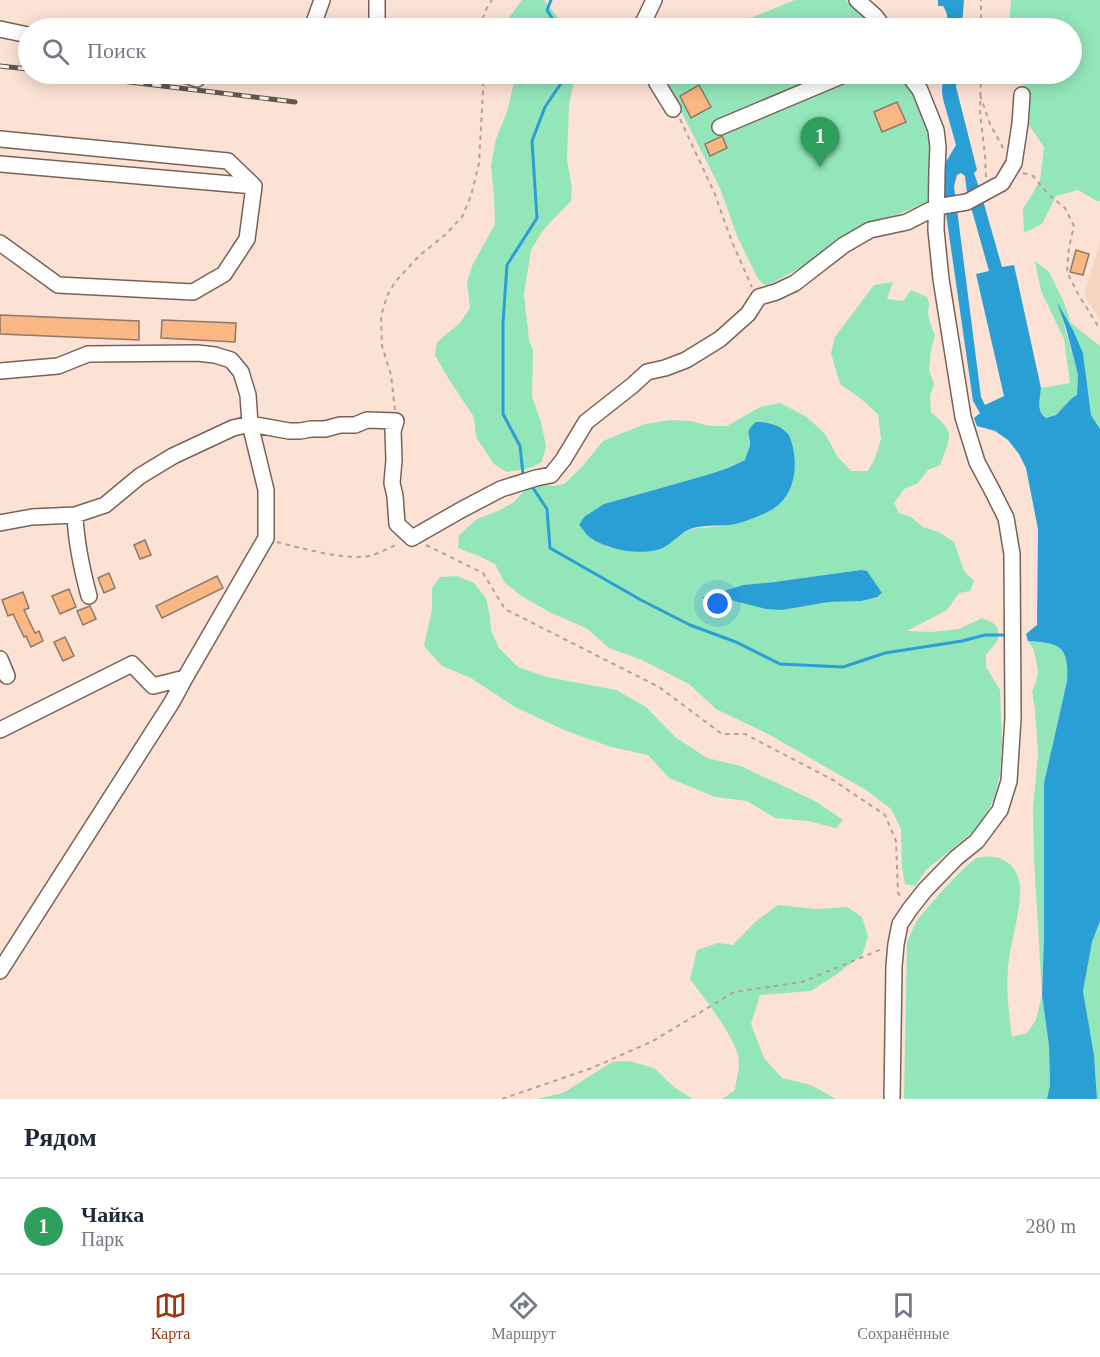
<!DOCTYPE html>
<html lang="ru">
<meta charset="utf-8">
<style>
body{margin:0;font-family:"Times New Roman",serif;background:#f2f2f3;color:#1f2937}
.you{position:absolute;left:718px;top:604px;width:21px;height:21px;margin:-15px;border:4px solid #fff;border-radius:50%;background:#1a73e8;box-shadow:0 0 0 9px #1a73e833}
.badge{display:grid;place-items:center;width:39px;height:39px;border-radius:50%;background:#9c3613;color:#fff;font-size:20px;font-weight:700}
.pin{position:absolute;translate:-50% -50px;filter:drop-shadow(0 2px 3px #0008)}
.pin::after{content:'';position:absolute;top:32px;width:21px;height:18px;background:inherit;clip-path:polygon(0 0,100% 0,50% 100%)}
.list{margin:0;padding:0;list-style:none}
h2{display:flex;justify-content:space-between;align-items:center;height:78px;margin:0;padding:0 24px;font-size:26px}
h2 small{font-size:20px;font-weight:400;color:#747a83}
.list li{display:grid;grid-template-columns:39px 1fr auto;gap:18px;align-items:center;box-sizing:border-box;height:96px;padding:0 24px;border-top:2px solid #e0e1e3}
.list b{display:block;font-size:22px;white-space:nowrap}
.list p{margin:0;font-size:20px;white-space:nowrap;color:#747a83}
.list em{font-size:20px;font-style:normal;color:#747a83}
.icon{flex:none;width:33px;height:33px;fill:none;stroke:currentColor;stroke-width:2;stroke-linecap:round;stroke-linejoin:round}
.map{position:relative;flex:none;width:1100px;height:1099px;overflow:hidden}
.search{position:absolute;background:#fff;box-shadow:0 3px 15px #0003;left:18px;right:18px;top:18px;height:66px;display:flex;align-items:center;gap:15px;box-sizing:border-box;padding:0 21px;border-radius:33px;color:#747a83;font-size:22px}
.sheet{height:174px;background:#fff}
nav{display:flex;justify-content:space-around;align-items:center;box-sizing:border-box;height:84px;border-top:2px solid #e0e1e3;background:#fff;font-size:16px;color:#747a83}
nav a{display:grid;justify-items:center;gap:3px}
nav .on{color:#9c3613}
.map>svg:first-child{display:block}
.built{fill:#f5d4c2}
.green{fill:#93e6ba;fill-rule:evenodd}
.water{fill:#2a9fd5;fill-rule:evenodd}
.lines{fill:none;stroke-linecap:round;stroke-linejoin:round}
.stream{stroke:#2a9fd5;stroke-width:3}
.building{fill:#fab784;stroke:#8d7869;stroke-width:1.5}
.minor-casing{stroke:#786256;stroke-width:18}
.path{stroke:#b5a095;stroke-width:2;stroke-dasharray:4.5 4.5;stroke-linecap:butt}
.minor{stroke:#fff;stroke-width:15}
.rail-casing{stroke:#64574f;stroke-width:5}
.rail{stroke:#fef3ed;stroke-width:3;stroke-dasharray:9;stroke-linecap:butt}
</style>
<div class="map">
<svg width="1100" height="1099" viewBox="0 0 1100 1099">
<rect width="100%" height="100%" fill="#fce2d4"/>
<path class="built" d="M 1100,242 L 1100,320 L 1084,295 Z"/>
<path class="green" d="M 522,0 L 544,0 L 559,19 L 567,26 L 567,28 L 508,28 L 508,19 Z
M 795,0 L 846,0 L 870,19 L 877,28 L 726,28 Z
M 1011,0 L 1100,0 L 1100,201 L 1097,201 L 1078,190 L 1056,196 L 1042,224 L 1024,233 L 1023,209 L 1040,181 L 1044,147 L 1026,121 L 1029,89 L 1006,74 L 1072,74 L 1072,28 L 1009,28 Z
M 516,74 L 573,74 L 574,81 L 569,105 L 567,160 L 572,188 L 571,201 L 544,229 L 531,250 L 524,294 L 529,340 L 533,350 L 532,397 L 541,422 L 546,446 L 542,462 L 530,468 L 507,472 L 494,464 L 476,437 L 474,417 L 448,378 L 435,355 L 437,342 L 460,323 L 470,308 L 467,282 L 472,266 L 495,224 L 494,197 L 491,165 L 496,139 L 507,112 Z
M 662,74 L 901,74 L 908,82 L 917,105 L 927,122 L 932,147 L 929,201 L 899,214 L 872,223 L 838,239 L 802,267 L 766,286 L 758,279 L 737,236 L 720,188 Z
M 1035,261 L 1049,272 L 1063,300 L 1071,323 L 1100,346 L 1100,429 L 1091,415 L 1083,353 L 1073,330 L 1059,306 L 1078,375 L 1077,395 L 1072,398 L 1056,415 L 1046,418 C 1036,412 1040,399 1041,388 L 1070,383 L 1064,339 L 1041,291 Z
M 893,282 L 887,299 L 903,301 L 911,290 L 927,297 L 929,303 L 928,314 L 930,323 L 935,335 L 931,350 L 929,370 L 934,384 L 930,396 L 931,412 C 957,434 950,436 940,465 L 928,470 L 918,483 L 904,489 L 894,503 L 899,513 L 911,517 L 923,527 L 939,532 L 954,542 L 964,571 L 974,581 L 970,591 L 959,593 L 947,610 L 907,631 L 931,632 L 959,629 L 982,618 L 993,623 L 998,628 L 998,640 L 986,655 L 986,667 L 1000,690 L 1002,744 L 1000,774 L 995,796 L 988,811 L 975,830 L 926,870 L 915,886 L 905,884 L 902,867 L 901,829 L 891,809 L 866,790 L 770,735 L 716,709 L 689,684 L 642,660 L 609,648 L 586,628 L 551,613 L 523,597 L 505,583 L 495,564 L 479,556 L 458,548 L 459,535 L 477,519 L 500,510 L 514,502 L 524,491 L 540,485 L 555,486 L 564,484 L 581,468 L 603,441 L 645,424 L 670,420 L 691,421 L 710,426 L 727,426 L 760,407 L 780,403 L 807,417 L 826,435 L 837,456 L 851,471 L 868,471 L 875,458 L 881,439 L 878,414 L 860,398 L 840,384 L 831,353 L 835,337 L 874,285 ZM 748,434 L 772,510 L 732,525 L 691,529 L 677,536 L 666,546 L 652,550 L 610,548 L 588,536 L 579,525 L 604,504 L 707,475 L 728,468 L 745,460 L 750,445 ZM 861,570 L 861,601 L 829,602 L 782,610 L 766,608 L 727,599 L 703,597 L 743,585 L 774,582 Z
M 457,576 L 474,583 L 486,598 L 490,616 L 491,630 L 499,648 L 518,667 L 547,677 L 616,690 L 646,707 L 675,737 L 707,758 L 741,766 L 815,801 L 843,820 L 836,828 L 808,821 L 775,818 L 747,801 L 715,797 L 669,778 L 648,755 L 611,747 L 564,730 L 515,707 L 471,678 L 442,666 L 424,646 L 432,609 L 432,588 L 440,577 Z
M 1028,641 C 1060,643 1069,646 1067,681 L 1044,783 L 1044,939 L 1042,995 L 1049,1046 L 1050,1085 L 1047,1099 L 904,1099 L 907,942 C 910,935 913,928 917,921 C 923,912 969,860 977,858 C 1000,852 1021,865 1020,891 C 1020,917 1010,942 1008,968 C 1006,992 1009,1014 1012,1037 L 1027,1033 L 1036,1020 L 1042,995 L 1034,858 L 1033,809 L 1038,754 L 1035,709 L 1032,691 L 1036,682 L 1038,671 L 1034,650 Z
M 778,905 L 816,909 L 847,907 L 862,917 L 868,937 L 862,955 L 837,974 L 811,991 L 760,995 L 751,1024 L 764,1058 L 782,1078 L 811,1085 L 836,1099 L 722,1099 L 735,1090 C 736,1081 739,1071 739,1061 C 738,1041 703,996 690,979 L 697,950 L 718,943 L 733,945 L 755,922 Z
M 1100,921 L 1100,1099 L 1097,1099 L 1094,1055 L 1083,991 L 1092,942 Z
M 630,1061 L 654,1068 L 675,1088 L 693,1099 L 537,1099 L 563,1093 L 612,1062 Z"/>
<path class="water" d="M 938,0 L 964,0 L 962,28 L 947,28 C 948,20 948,13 943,6 L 938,6 Z
M 943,74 L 957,74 L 956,87 L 977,170 L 974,173 L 980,190 L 1002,267 L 1014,265 L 1041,388 C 1040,399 1036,412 1046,418 L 1056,415 L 1072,398 L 1077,395 L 1078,375 L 1066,328 L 1057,302 L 1073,330 L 1083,353 L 1091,415 L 1100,429 L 1100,921 L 1092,942 L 1083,991 L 1094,1055 L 1097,1099 L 1047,1099 L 1050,1085 L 1049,1046 L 1042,995 L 1044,939 L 1044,783 L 1067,681 C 1069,646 1060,643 1028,641 L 1026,634 L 1037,625 L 1038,529 L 1026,468 L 1019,454 L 1008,440 L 995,431 L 977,426 L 974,418 L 980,413 L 973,401 L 940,172 L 956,145 L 943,99 L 942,91 ZM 961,173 L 965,176 L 967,193 L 989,271 L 976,274 L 1004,396 L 985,405 L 981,397 L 954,186 L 957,175 Z
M 756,422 C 766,422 778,424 786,432 C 790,435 792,443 793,448 C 798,471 793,496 773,509 C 766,514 739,524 730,525 C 718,526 705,525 693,528 C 682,531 676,540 666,546 C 647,558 605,550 588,536 C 585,533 582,528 579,525 L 584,517 L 604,504 L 707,475 L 728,468 L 745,460 C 746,456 749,449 750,445 C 750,433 744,432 756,422 Z
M 861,570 L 867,571 L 882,593 L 877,597 L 861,601 L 829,602 L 782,610 L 766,609 L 727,599 L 701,598 L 743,585 L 774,582 Z"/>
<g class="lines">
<path class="stream" d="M 551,0 L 547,10 L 558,28
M 523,474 L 520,446 L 503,414 L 503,323 L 507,265 L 537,218 L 532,141 L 545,107 L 566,76 L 566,74
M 533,488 L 547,509 L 550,548 L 641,600 L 690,625 L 736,642 L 780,664 L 843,667 L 885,653 L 962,641 L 985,635 L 1003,635"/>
</g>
<path class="building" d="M 699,85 L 711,107 L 691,118 L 680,96 Z
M 897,102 L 906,122 L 882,132 L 874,112 Z
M 722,136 L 727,148 L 710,156 L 705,144 Z
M 1076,250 L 1089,254 L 1083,275 L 1070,272 Z
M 0,315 L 139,321 L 139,340 L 0,334 Z
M 162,320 L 236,323 L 235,342 L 161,338 Z
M 145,540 L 151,555 L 140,559 L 134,545 Z
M 109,573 L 115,588 L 104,593 L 98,578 Z
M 217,576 L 223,588 L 162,618 L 156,606 Z
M 69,589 L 76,607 L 60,614 L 52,596 Z
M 23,592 L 29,608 L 24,610 L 35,633 L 39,631 L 43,641 L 31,647 L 26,636 L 24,637 L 13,614 L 8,616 L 2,600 Z
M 90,606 L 96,619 L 83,625 L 77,611 Z
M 65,637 L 74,656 L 63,661 L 54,642 Z"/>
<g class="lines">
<g class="minor-casing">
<path id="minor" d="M 857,0 L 875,16 L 884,28
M 312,28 L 322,0
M 377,28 L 377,0
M 638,28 L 644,21 L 654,0
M 0,29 L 28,35
M 182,74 L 197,79
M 653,74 L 657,83 L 673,109
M 720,127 L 846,74
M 0,139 L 228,161 L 254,186
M 0,164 L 254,186 L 247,239 L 224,274 L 193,292 L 58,285 L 0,243
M 0,371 L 58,366 L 88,354 L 197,353 L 215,355 L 231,360 L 241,372 L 248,395 L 250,424 L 266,490 L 266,538 L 185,678 L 172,702 L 0,971
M 75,515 C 76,542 82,570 89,596
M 0,523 L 32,517 L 75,515 L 105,505 L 140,476 L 173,456 L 233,428 L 250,424 L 289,431 L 300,431 L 311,429 L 325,429 L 340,425 L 355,425 L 367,420 L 396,421 L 393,431 L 394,460 L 392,483 L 395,496 L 397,524 L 412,538 L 461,510 L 501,489 L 536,478 L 551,475 L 563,460 L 586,422 L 633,385 L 647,372 L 665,368 L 686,360 L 720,339 L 748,314 L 759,297 L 776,292 L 795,283 L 844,245 L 870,230 L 907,222 L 936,207 L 967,202 L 1002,183 L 1014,163 L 1020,124 L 1022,95
M 0,659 L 7,676
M 0,730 L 132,664 L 153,686 L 185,678
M 892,1099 L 894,966 L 896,944 L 900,924 L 910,909 L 925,890 L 956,858 L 977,841 L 1000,810 L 1009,781 L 1013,718 L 1012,554 L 1006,518 L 993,492 L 977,462 L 963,417 L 941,279 L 936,230 L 937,170 L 938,147 L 936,130 L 920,90 L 908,74"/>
</g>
<path class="path" d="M 482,28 C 481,19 486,8 492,0
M 981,28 L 981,0
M 981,74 L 980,113 L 985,155 L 986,178
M 980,95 L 990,124 L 1003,148
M 680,119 L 714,192 L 732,242 L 752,287
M 1023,173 L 1033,176 L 1048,194 L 1065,208 L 1074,226 L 1069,247 L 1067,272 L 1078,294 L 1098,326 L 1100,325
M 395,410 L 391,375 L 382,346 L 381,316 L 387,296 L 395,282 L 419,256 L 446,234 L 462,217 L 471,196 L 479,163 L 484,74
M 277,542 C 301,548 349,562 373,555 C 382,552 390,547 399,544
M 426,545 L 483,573 L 505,609 L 659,687 L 722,734 L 745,734 L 833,780 L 885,815 L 896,841 L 898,893 L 903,899
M 502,1099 L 592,1068 L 653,1041 L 734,992 L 802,982 L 882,949"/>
<use href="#minor" class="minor"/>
<g class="rail-casing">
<path id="rail" d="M 0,66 L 28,69
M 63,74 L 295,102"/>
</g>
<use href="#rail" class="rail"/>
</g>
</svg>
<div class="you"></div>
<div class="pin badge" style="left:820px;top:167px;background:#2e9e5b">1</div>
<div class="search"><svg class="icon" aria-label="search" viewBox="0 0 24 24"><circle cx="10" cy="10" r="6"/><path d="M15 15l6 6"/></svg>Поиск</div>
</div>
<section class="sheet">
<h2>Рядом<small></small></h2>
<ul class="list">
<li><span class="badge" style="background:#2e9e5b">1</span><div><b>Чайка</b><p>Парк</p></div><em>280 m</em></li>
</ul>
</section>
<nav>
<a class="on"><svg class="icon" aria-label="map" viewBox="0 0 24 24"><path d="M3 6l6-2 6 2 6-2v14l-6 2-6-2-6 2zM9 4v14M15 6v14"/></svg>Карта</a>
<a><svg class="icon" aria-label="directions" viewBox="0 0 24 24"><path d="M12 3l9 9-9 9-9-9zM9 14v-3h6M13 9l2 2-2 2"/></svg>Маршрут</a>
<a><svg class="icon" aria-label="saved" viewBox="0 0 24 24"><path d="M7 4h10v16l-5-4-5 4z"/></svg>Сохранённые</a>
</nav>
